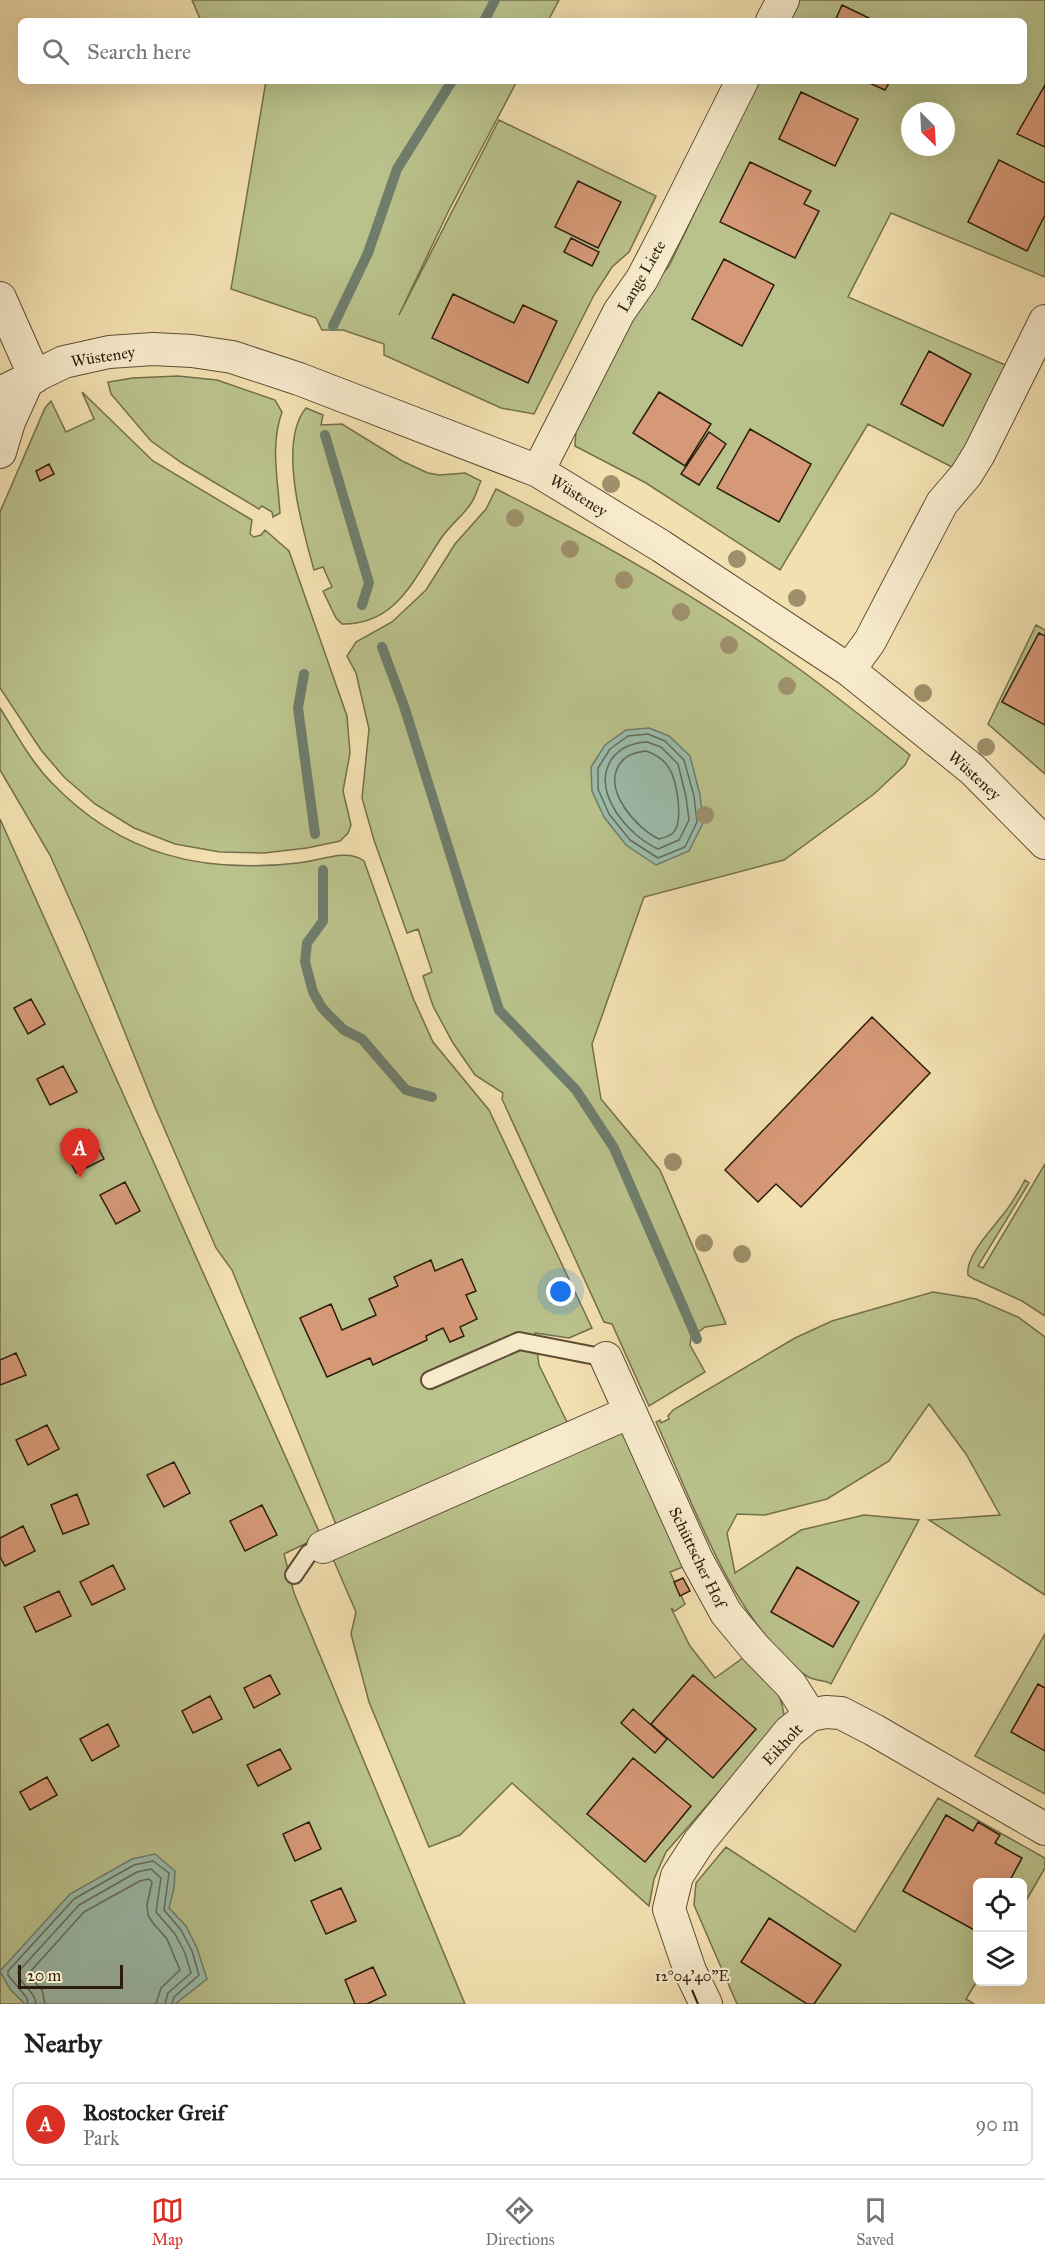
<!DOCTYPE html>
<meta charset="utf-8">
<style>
body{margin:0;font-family:"IM FELL Great Primer",serif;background:#f2f2f2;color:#202124}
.controls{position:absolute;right:18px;bottom:18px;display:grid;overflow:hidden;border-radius:9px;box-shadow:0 6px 24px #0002}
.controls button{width:54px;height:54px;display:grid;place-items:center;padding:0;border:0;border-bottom:2px solid #e0e0e0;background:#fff;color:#202124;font:30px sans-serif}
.compass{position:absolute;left:901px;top:102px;width:54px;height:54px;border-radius:50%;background:#fff;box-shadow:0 6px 24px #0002;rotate:156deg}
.scale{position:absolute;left:18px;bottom:15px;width:105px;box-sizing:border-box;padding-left:6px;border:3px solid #2c1c0c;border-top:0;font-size:16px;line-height:21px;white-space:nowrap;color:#2c1c0c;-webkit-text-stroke:4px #f7ebcc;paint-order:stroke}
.you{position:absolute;left:561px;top:1292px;width:21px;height:21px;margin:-15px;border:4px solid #fff;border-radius:50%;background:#1a73e8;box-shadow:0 0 0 9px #1a73e833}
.badge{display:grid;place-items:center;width:39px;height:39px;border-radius:50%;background:#d93025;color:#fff;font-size:20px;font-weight:700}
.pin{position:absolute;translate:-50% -50px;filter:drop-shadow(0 2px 3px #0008)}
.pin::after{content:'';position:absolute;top:32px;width:21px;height:18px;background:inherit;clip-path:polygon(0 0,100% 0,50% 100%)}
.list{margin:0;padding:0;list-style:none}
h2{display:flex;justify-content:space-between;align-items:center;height:78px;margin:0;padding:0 24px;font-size:26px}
h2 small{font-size:20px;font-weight:400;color:#757577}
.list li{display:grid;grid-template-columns:39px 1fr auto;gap:18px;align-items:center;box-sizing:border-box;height:84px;margin:0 12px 12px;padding:0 12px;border:2px solid #e0e0e0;border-radius:9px}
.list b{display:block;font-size:22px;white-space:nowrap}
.list p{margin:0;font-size:20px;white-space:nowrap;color:#757577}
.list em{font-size:20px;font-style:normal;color:#757577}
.icon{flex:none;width:33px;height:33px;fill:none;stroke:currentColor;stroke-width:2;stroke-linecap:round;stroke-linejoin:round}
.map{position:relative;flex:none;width:1045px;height:2004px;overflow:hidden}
.search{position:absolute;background:#fff;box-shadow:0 6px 24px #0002;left:18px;right:18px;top:18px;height:66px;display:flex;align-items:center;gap:15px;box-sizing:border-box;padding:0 21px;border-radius:9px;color:#757577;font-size:22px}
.sheet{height:174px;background:#fff}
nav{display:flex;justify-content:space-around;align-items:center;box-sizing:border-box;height:84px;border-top:2px solid #e0e0e0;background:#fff;font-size:16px;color:#757577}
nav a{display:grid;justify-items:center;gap:3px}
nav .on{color:#d93025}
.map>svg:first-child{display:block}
.green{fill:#bac28c;stroke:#736f4c;stroke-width:1.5;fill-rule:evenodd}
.water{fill:#9bbdac;stroke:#6f7d6c;stroke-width:1.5}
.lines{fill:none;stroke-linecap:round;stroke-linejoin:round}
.shore{stroke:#646c5c;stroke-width:1.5}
.stream{stroke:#6f7d6c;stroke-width:10}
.building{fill:#d69977;stroke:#2c1c0c;stroke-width:1.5}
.lane-casing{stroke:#5e4d35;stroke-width:20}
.street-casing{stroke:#5e4d35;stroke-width:34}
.lane{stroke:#f7ebcc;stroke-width:16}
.street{stroke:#f7ebcc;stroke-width:32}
.tree{fill:#9d906b}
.ticks{fill:none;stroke:#2c1c0c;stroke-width:2}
.labels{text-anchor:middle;stroke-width:4.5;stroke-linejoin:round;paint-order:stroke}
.street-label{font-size:16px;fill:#2c1c0c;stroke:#f7ebcc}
.ticks-label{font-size:15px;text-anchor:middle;fill:#2c1c0c;stroke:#f7ebcc;stroke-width:4.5;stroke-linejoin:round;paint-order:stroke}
</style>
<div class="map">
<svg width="1045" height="2004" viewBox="0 0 1045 2004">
<rect width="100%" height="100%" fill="#f3e0b0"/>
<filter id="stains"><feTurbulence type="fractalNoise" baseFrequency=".00333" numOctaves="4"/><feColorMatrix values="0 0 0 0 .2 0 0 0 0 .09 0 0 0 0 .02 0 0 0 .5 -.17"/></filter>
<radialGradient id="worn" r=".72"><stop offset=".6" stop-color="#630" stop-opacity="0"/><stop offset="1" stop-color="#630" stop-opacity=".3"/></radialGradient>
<path class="green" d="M 192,0 L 559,0 L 548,21 L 201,21 Z
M 798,0 L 1045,0 L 1045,277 L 891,213 L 848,297 L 1008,366 L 961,456 L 952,467 L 868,424 L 780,570 L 646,483 L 575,446 L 576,430 L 636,305 L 669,266 L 758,81 L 1024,81 L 1024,21 L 788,21 ZM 910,111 L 946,111 L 946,147 L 910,147 Z
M 266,81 L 517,81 L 449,210 L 399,315 L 499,120 L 656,196 L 629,252 L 612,267 L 594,295 L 534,414 L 501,408 L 384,355 L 384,344 L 343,330 L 322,330 L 316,318 L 231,289 Z
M 178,376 L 217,380 L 275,400 L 282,412 C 270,445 278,480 280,513 L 273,517 L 272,512 L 262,506 L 259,509 L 182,463 L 151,441 L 111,394 L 108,382 L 133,378 Z
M 82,392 L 153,461 L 252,520 L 250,534 L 254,537 L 261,535 L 265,530 L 289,551 L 347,716 L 350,753 L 343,791 L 351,825 L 348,833 L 340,841 L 307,848 L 264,853 L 220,852 L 175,844 L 134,828 L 95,804 L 64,777 L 41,750 L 0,688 L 0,512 L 45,408 L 51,401 L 66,432 L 94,419 Z
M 306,408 L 323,415 L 321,425 L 342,424 L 402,461 L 428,473 L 439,475 L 465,473 L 481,481 C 478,487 476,495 472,502 C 464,515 450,525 442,537 C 415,576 398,625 342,624 L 336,618 L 323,591 L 332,587 L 323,567 L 314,570 C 303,530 277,443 306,408 Z
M 496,489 C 602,542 706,601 802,671 C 839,698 875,727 910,755 L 905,765 L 874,794 L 784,860 L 644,897 L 592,1044 L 601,1099 L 660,1170 L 726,1324 L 705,1327 L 691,1338 L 690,1345 L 705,1372 L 649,1406 L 612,1324 L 604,1322 L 502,1099 L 503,1093 L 475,1075 L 453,1043 L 433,1006 L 423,976 L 432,972 L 418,929 L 407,933 L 374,840 L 362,798 L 369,729 L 356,673 L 347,656 L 356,642 L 392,622 L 426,590 L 455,544 L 486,509 Z
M 1036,625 L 1045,630 L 1045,774 L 988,724 Z
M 0,708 C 16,733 31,762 52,783 C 121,855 202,874 298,863 C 319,861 347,848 364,861 L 413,998 L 433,1042 L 489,1110 L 592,1328 L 569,1338 L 535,1333 L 539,1365 L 571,1430 L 337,1527 L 232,1270 L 216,1248 L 155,1107 L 85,934 L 50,855 L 0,770 Z
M 0,819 L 321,1536 L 284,1554 L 294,1593 L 465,2004 L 0,2004 Z
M 1045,1164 L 1045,1316 L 1022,1301 L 974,1279 L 968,1275 C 965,1256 994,1227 1005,1212 C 1013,1202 1019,1191 1025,1180 L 1029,1183 L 978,1266 L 983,1268 Z
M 933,1292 L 976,1299 L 1018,1317 L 1045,1337 L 1045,1595 L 929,1520 L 1000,1515 L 966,1454 L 929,1404 L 889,1461 L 827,1499 L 765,1515 L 737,1514 L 727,1533 L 735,1573 L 801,1530 L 864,1515 L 919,1520 L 831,1684 C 824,1679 821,1682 814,1679 C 808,1678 799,1671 795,1667 C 727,1606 693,1503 656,1422 L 660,1420 L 661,1423 L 669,1419 L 668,1416 L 673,1410 L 795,1338 L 832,1321 Z
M 606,1431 L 624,1432 L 688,1565 L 670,1572 L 685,1604 L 675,1611 L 671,1608 L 690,1646 L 715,1678 L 743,1658 C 765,1677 780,1684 784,1715 L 775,1728 L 666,1852 L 654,1879 L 649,1906 L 512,1783 L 460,1835 L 429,1847 L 369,1702 L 351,1634 L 356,1612 L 330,1552 Z
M 1045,1634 L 1045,1794 L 975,1756 Z
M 938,1798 L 1045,1858 L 1045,1868 L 1023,1906 L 1022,1882 L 978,1882 L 977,1981 L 966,1999 L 974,2004 L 737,2004 L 694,1905 L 696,1883 L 726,1847 L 855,1932 Z"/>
<path class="water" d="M 649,728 L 669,736 L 690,756 L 700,795 L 703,823 L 689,851 L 656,865 L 626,845 L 604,817 L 592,791 L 591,767 L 605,745 L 626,730 Z
M 155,1854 L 175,1871 L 174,1888 L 169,1908 L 186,1926 L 197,1948 L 207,1979 L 175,2004 L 25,2004 L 10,1989 L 0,1971 L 70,1894 L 132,1859 Z"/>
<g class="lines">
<path class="shore" d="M 648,734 L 665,741 L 684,760 L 694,796 L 697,822 L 685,847 L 658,858 L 630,840 L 609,814 L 598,789 L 598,768 L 610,749 L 628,736 Z
M 647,742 L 661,747 L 678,764 L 686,797 L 689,820 L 679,840 L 658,849 C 629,836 591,793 611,760 C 620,747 632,743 647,742 Z
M 646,751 C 655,754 664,760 669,768 C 677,781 684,822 673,833 C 670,836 663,838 659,839 C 637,829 603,791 619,765 C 625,755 635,752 646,751 Z
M 28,2004 L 27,1998 L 8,1975 L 8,1971 L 74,1899 L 134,1865 L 153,1861 L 169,1873 L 164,1910 L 181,1930 L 192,1951 L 199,1975 L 174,1997 L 172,2004
M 36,2004 C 35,1990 19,1985 18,1972 L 79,1905 L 137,1872 L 151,1869 L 161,1878 L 156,1912 L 175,1934 L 185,1953 L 191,1973 L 168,1993 L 165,2004
M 45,2004 L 42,1990 L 29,1976 L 29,1973 L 84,1912 L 140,1881 L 149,1879 L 152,1882 L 147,1905 L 148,1915 L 153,1923 L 167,1939 L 180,1970 L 161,1988 L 156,2004"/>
<path class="stream" d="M 484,21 L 495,0
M 333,326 L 368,253 L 397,169 L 452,81
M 325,435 L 369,583 L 362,605
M 382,647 L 404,706 L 499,1010 L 576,1090 L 614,1148 L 697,1339
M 304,674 L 298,708 L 315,834
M 323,870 L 323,921 L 307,943 L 305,962 L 313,992 L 322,1008 L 344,1030 L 362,1039 L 406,1090 L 432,1097"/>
</g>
<path class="building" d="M 842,5 L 875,21 L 835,21 Z
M 865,81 L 890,81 L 885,90 Z
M 1045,85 L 1045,147 L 1017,134 Z
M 801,92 L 858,119 L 835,166 L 779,139 Z
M 999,160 L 1045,183 L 1045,215 L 1027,251 L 968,222 Z
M 750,162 L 811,191 L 804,204 L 819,211 L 795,258 L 720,222 Z
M 578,181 L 621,202 L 598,248 L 555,227 Z
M 571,238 L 599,252 L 592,266 L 564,252 Z
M 724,259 L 774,285 L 742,346 L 692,319 Z
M 453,294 L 514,323 L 523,305 L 557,321 L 528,383 L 432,338 Z
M 929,351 L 971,374 L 943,426 L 901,404 Z
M 659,392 L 711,424 L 685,466 L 633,433 Z
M 750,429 L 811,464 L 779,522 L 717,488 Z
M 709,432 L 726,444 L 699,485 L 681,474 Z
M 49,464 L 54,474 L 40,481 L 36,471 Z
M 1039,633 L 1045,636 L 1045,725 L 1002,702 Z
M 31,999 L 45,1024 L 28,1034 L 14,1008 Z
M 872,1017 L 930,1073 L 801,1207 L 776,1184 L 758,1202 L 725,1170 Z
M 63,1066 L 77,1092 L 50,1105 L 37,1079 Z
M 89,1130 L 104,1159 L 76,1173 L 61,1144 Z
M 125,1182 L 140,1211 L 116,1224 L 100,1195 Z
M 462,1259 L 476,1291 L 466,1295 L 477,1319 L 460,1327 L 464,1336 L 450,1342 L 443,1328 L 426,1336 L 427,1340 L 373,1365 L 370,1358 L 327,1377 L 300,1318 L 331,1304 L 342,1330 L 376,1315 L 369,1299 L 398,1286 L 394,1277 L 431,1260 L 435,1271 Z
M 16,1353 L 26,1375 L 0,1385 L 0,1360 Z
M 47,1425 L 59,1449 L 28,1465 L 16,1440 Z
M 174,1462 L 190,1493 L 164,1507 L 147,1475 Z
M 77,1494 L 89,1524 L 63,1534 L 51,1505 Z
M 262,1505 L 277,1535 L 245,1551 L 230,1521 Z
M 23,1526 L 35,1551 L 5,1566 L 0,1557 L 0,1538 Z
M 113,1565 L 125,1589 L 92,1605 L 80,1582 Z
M 797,1567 L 859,1602 L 833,1647 L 771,1612 Z
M 683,1578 L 690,1591 L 680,1596 L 674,1582 Z
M 59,1591 L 71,1616 L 36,1632 L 24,1607 Z
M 270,1675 L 280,1694 L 254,1708 L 244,1688 Z
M 693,1675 L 756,1729 L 713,1778 L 651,1724 Z
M 1038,1684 L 1045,1688 L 1045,1751 L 1011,1732 Z
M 210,1696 L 222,1719 L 193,1733 L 182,1711 Z
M 633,1709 L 667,1739 L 655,1753 L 621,1723 Z
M 108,1724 L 119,1746 L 92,1761 L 80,1739 Z
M 280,1749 L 291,1769 L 258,1786 L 247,1765 Z
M 633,1758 L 691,1806 L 645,1862 L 587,1814 Z
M 47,1777 L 57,1795 L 30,1810 L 20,1792 Z
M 946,1815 L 973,1831 L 978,1822 L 1000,1835 L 995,1843 L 1022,1858 L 1009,1882 L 978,1882 L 978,1932 L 903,1891 Z
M 309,1822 L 321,1849 L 295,1861 L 283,1834 Z
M 341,1888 L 356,1921 L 326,1934 L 311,1901 Z
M 769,1918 L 841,1965 L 814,2004 L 807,2004 L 741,1962 Z
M 373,1967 L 386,1995 L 367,2004 L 355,2004 L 345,1980 Z"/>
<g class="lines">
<g class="lane-casing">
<path id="lane" d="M 430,1380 L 519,1341 L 606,1358
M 294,1575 L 309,1553 L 323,1547"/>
</g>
<g class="street-casing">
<path id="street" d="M 772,21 L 783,0
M 0,298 L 35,377
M 0,393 L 64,362 L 109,352 L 153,349 L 192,351 L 232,357 L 299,379 L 538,471 L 661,546 L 849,670 L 973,770 L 1045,843
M 0,452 L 9,422 L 28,380
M 538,471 L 619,312 L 642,279 L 667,231 L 742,81
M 849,670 L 870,641 L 942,503 L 966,475 L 979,454 L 1045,321
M 606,1358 L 697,1560 L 726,1613 L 755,1648 L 791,1685 L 810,1715
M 323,1547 L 630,1412
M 706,2004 L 690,1971 L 669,1909 L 677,1876 L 699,1842 L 789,1732 L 810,1715 L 826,1712 L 841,1713 L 874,1730 L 1045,1829"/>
</g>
<use href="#lane" class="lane"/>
<use href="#street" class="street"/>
</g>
<g class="tree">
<circle cx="611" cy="484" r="9"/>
<circle cx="515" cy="518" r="9"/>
<circle cx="570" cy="549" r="9"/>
<circle cx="737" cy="559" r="9"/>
<circle cx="624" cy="580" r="9"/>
<circle cx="797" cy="598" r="9"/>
<circle cx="681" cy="612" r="9"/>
<circle cx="729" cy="645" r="9"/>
<circle cx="787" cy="686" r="9"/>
<circle cx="923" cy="693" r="9"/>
<circle cx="986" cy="747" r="9"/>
<circle cx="705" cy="815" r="9"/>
<circle cx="673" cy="1162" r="9"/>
<circle cx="704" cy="1243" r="9"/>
<circle cx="742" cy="1254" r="9"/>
</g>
<path class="ticks" d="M 692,1990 L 698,2004"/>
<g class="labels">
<g class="street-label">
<text transform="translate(641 276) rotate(-60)" y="6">Lange Liete</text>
<text transform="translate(103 356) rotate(-9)" y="6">Wüsteney</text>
<text transform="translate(579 495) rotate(32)" y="6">Wüsteney</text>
<text transform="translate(975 775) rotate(42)" y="6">Wüsteney</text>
<text transform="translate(698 1557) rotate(64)" y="6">Schüttscher Hof</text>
<text transform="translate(782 1744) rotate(-47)" y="6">Eikholt</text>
</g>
</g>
<g class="ticks-label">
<text x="692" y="1981">12°04'40"E</text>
</g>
<rect width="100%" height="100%" filter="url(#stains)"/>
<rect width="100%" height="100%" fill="url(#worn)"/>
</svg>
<div class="controls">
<button><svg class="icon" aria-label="locate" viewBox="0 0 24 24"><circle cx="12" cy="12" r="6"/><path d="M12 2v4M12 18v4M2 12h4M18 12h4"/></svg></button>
<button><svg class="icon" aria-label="layers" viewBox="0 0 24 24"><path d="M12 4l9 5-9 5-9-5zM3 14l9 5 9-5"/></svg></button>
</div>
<svg class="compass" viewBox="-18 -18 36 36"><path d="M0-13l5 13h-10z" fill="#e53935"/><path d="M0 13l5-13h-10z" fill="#757577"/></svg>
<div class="scale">20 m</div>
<div class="you"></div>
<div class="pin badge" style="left:80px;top:1178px">A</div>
<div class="search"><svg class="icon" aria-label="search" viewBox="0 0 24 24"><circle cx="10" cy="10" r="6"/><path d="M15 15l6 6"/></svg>Search here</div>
</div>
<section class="sheet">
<h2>Nearby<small></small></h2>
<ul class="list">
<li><span class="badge">A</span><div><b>Rostocker Greif</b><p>Park</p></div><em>90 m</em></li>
</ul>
</section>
<nav>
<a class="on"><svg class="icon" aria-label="map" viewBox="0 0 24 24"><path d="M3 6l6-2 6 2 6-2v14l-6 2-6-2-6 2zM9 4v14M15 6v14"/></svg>Map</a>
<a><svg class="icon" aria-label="directions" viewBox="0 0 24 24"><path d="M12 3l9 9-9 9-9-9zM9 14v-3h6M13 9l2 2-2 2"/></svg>Directions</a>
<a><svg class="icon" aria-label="saved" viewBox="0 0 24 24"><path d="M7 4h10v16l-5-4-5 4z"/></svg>Saved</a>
</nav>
